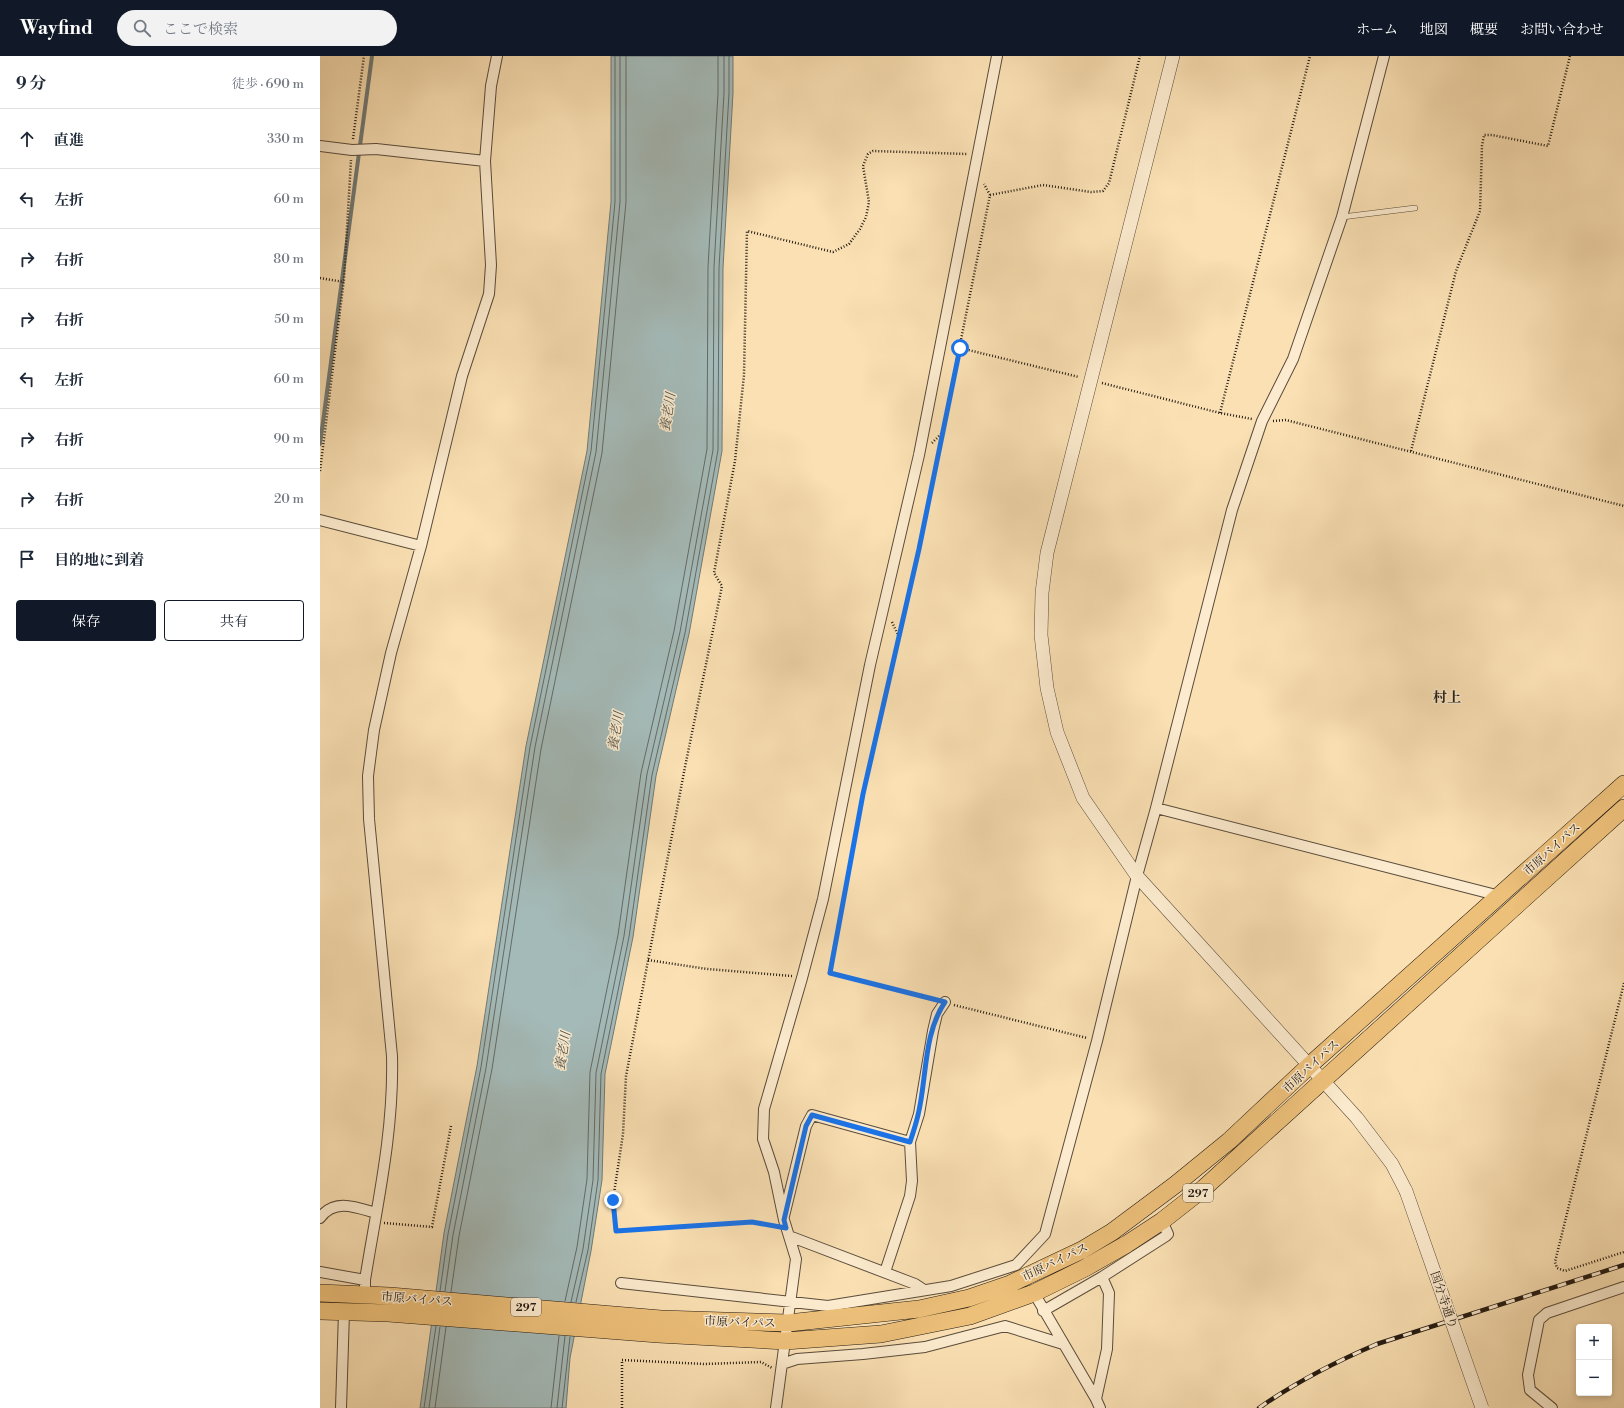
<!DOCTYPE html>
<html lang="ja">
<meta charset="utf-8">
<style>
body{margin:0;font-family:"Libre Bodoni","Noto Serif JP",serif;background:#f2f2f3;color:#1f2937}
.controls{position:absolute;right:12px;bottom:12px;display:grid;overflow:hidden;border-radius:4px;box-shadow:0 2px 6px #0003}
.controls button{width:36px;height:36px;display:grid;place-items:center;padding:0;border:0;border-bottom:1px solid #e0e1e3;background:#fff;color:#1f2937;font:20px sans-serif}
.stop{position:absolute;width:12px;height:12px;margin:-9px;border:3px solid #1a73e8;border-radius:50%;background:#fff}
.stop.end{background:#1a73e8;border-color:#fff;box-shadow:0 1px 4px #0008}
.list{margin:0;padding:0;list-style:none}
h2{display:flex;justify-content:space-between;align-items:center;height:52px;margin:0;padding:0 16px;font-size:17px}
h2 small{font-size:13px;font-weight:400;color:#747a83}
.list li{display:grid;grid-template-columns:26px 1fr auto;gap:12px;align-items:center;box-sizing:border-box;height:60px;padding:0 16px;border-top:1px solid #e0e1e3}
.list b{display:block;font-size:15px;white-space:nowrap}
.list em{font-size:13px;font-style:normal;color:#747a83}
.actions{display:flex;gap:8px;padding:12px 16px}
.actions a{flex:1;padding:9px 0;border:1px solid #111827;border-radius:4px;text-align:center;font-size:14px;color:#111827}
.actions .main{background:#111827;color:#fff}
.icon{flex:none;width:22px;height:22px;fill:none;stroke:currentColor;stroke-width:2;stroke-linecap:round;stroke-linejoin:round}
.map{position:relative;flex:none;width:1304px;height:1352px;overflow:hidden}
header{display:flex;align-items:center;gap:24px;box-sizing:border-box;height:56px;padding:0 20px;background:#111827;color:#fff}
header strong{font-size:19px}
nav{display:flex;gap:22px;margin-inline-start:auto;font-size:14px}
.search{width:280px;height:36px;background:#f2f2f3;display:flex;align-items:center;gap:10px;box-sizing:border-box;padding:0 14px;border-radius:22px;color:#747a83;font-size:15px}
main{display:flex}
aside{flex:1;background:#fff}
.map>svg:first-child{display:block}
.water{fill:#a4bab8;stroke:#717a76}
.lines{fill:none;stroke-linecap:round;stroke-linejoin:round}
.shore{stroke:#646a66;stroke-width:1}
.stream{stroke:#717a76;stroke-width:4}
.service-casing{stroke:#5a4c3b;stroke-width:6}
.minor-casing{stroke:#5a4c3b;stroke-width:12}
.tertiary-casing{stroke:#5a4c3b;stroke-width:14}
.trunk-casing{stroke:#241b13;stroke-width:18}
.path{stroke:#241b13;stroke-width:2.5;stroke-dasharray:1 2;stroke-linecap:butt}
.service{stroke:#fcebce;stroke-width:5}
.minor{stroke:#fcebce;stroke-width:10}
.tertiary{stroke:#fcebce;stroke-width:13}
.trunk{stroke:#edc07a;stroke-width:17}
.rail-casing{stroke:#241b13;stroke-width:4.5}
.rail{stroke:#fcebce;stroke-width:3;stroke-dasharray:9;stroke-linecap:butt}
.tertiary-bridge-casing{stroke:#5a4c3b;stroke-width:14;stroke-linecap:butt}
.tertiary-bridge{stroke:#fcebce;stroke-width:13}
.route{stroke:#1a73e8;stroke-width:5}
.labels{text-anchor:middle;stroke-width:3;stroke-linejoin:round;paint-order:stroke}
.shield{fill:#fcebce;stroke:#65594b;stroke-width:1}
.shield-label{font-size:11px;font-weight:bold;fill:#241b13}
.street-label{font-size:12px;fill:#241b13;stroke:#fcebce}
.water-label{font-size:13px;font-style:italic;fill:#51534d;stroke:#fcebce}
.quarter-label{font-size:14px;font-weight:bold;fill:#241b13;stroke:#fcebce}
</style>
<header>
<strong>Wayfind</strong>
<div class="search"><svg class="icon" aria-label="search" viewBox="0 0 24 24"><circle cx="10" cy="10" r="6"/><path d="M15 15l6 6"/></svg>ここで検索</div>
<nav><a>ホーム</a><a>地図</a><a>概要</a><a>お問い合わせ</a></nav>
</header>
<main>
<aside>
<h2>9 分<small>徒歩 · 690 m</small></h2>
<ul class="list">
<li><svg class="icon" aria-label="ahead" viewBox="0 0 24 24"><path d="M12 20V5M6 11l6-6 6 6"/></svg><div><b>直進</b></div><em>330 m</em></li>
<li><svg class="icon" aria-label="left" viewBox="0 0 24 24"><path d="M17 20v-9H6M10 6l-5 5 5 5"/></svg><div><b>左折</b></div><em>60 m</em></li>
<li><svg class="icon" aria-label="right" viewBox="0 0 24 24"><path d="M7 20v-9h11M14 6l5 5-5 5"/></svg><div><b>右折</b></div><em>80 m</em></li>
<li><svg class="icon" aria-label="right" viewBox="0 0 24 24"><path d="M7 20v-9h11M14 6l5 5-5 5"/></svg><div><b>右折</b></div><em>50 m</em></li>
<li><svg class="icon" aria-label="left" viewBox="0 0 24 24"><path d="M17 20v-9H6M10 6l-5 5 5 5"/></svg><div><b>左折</b></div><em>60 m</em></li>
<li><svg class="icon" aria-label="right" viewBox="0 0 24 24"><path d="M7 20v-9h11M14 6l5 5-5 5"/></svg><div><b>右折</b></div><em>90 m</em></li>
<li><svg class="icon" aria-label="right" viewBox="0 0 24 24"><path d="M7 20v-9h11M14 6l5 5-5 5"/></svg><div><b>右折</b></div><em>20 m</em></li>
<li><svg class="icon" aria-label="arrive" viewBox="0 0 24 24"><path d="M6 21V4h12l-3 4 3 4H6"/></svg><div><b>目的地に到着</b></div></li>
</ul>
<div class="actions"><a class="main">保存</a><a>共有</a></div>
</aside>
<div class="map">
<svg width="1304" height="1352" viewBox="0 0 1304 1352">
<rect width="100%" height="100%" fill="#fae0b3"/>
<filter id="stains"><feTurbulence type="fractalNoise" baseFrequency=".005" numOctaves="4"/><feColorMatrix values="0 0 0 0 .2 0 0 0 0 .09 0 0 0 0 .02 0 0 0 .5 -.17"/></filter>
<radialGradient id="worn" r=".72"><stop offset=".6" stop-color="#630" stop-opacity="0"/><stop offset="1" stop-color="#630" stop-opacity=".3"/></radialGradient>
<path class="water" d="M 291,0 L 413,0 L 413,37 L 403,212 L 402,395 L 369,578 L 336,720 L 313,881 L 285,1018 L 282,1124 L 271,1195 L 250,1302 L 246,1352 L 100,1352 L 124,1177 L 157,1010 L 206,690 L 267,395 L 291,146 Z"/>
<g class="lines">
<path class="shore" d="M 120,1235 L 128,1178 L 161,1011 L 210,691 L 271,395 L 295,146 L 295,0
M 125,1235 L 133,1179 L 166,1012 L 215,691 L 276,396 L 300,146 L 300,0
M 131,1236 L 139,1180 L 172,1013 L 221,693 L 282,397 L 306,146 L 306,0
M 245,1245 L 257,1191 L 267,1123 L 270,1016 L 298,879 L 321,717 L 354,575 L 387,393 L 388,211 L 398,37 L 398,0
M 251,1246 L 263,1193 L 273,1124 L 276,1017 L 304,880 L 327,718 L 360,576 L 393,394 L 394,211 L 404,37 L 404,0
M 256,1246 L 268,1194 L 278,1124 L 281,1018 L 309,881 L 332,719 L 365,577 L 398,394 L 399,212 L 409,37 L 409,0
M 104,1352 L 116,1270
M 109,1352 L 120,1271
M 115,1352 L 126,1271
M 231,1352 L 239,1280
M 237,1352 L 245,1280
M 242,1352 L 250,1281"/>
<path class="stream" d="M 0,388 L 52,0"/>
<g class="service-casing">
<path id="service" d="M 1022,161 L 1095,152"/>
</g>
<g class="minor-casing">
<path id="minor" d="M 0,90 L 32,94 L 56,93 L 165,105
M 0,464 L 101,490
M 836,752 L 1180,840
M 464,1160 L 486,1070 L 492,1059 L 590,1086
M 0,1162 C 14,1142 36,1151 56,1157
M 469,1180 L 595,1228 L 604,1234
M 0,1216 L 45,1224
M 565,1216 L 590,1140 L 592,1125 L 590,1086 L 599,1058 L 613,975 L 617,958 L 625,946
M 301,1227 L 508,1250 L 631,1230 L 696,1209 L 725,1178 L 777,985 L 817,820 L 836,752 L 912,454 L 942,365 L 973,303 L 1022,161 L 1064,0
M 714,1237 L 776,1343 L 780,1352
M 45,1239 L 45,1224 C 57,1149 74,1076 72,1000 L 49,763 L 48,720 L 54,674 L 71,597 L 101,490 L 142,320 L 169,238 L 171,209 L 165,105 L 171,30 L 177,0
M 723,1255 L 782,1221 L 846,1180 L 848,1178 L 842,1165
M 462,1308 L 477,1303 L 543,1298 L 605,1291 L 685,1270 L 743,1288
M 776,1343 L 787,1293 L 789,1237 L 782,1221
M 21,1352 L 24,1256
M 456,1352 L 476,1203 L 464,1164 L 454,1116 L 443,1083 L 444,1053 L 482,922 L 503,843 L 550,609 L 599,399 L 677,0
M 1232,1352 L 1210,1334 L 1208,1319 L 1219,1264 L 1227,1257 L 1304,1231"/>
</g>
<g class="tertiary-casing">
<path id="tertiary" d="M 853,0 L 727,497 L 722,537 L 721,579 L 727,632 L 737,676 L 763,742 L 817,820 L 1037,1062 L 1072,1108 L 1086,1135"/>
</g>
<g class="trunk-casing">
<path id="trunk" d="M 0,1237 L 70,1240 L 341,1263 L 468,1267 L 599,1253 L 649,1242 L 690,1228 L 762,1194 L 792,1176 L 855,1129 L 909,1085 L 990,1009 L 1304,728
M 0,1255 L 68,1257 L 338,1278 L 465,1285 L 561,1278 L 650,1260 L 714,1237 L 765,1212 L 807,1188 L 842,1165 L 884,1132 L 1304,752"/>
</g>
<path class="path" d="M 33,83 L 44,0
M 670,139 L 723,129 L 771,136 L 783,135 L 789,127 L 820,0
M 0,222 L 24,226
M 640,292 L 759,321
M 782,327 L 900,357 L 932,363
M 900,357 L 990,0
M 953,365 L 966,364 L 1304,450
M 612,387 L 623,376
M 1091,395 L 1136,215 L 1160,155 L 1162,90 L 1164,79 L 1172,79 L 1228,90 L 1250,0
M 0,415 L 24,223 L 31,104
M 572,566 L 579,581
M 328,904 L 387,913 L 472,920
M 1304,927 L 1235,1206 L 1237,1212 L 1245,1215 L 1304,1196
M 614,944 L 509,917 L 543,739 L 599,493 L 670,139 L 664,128
M 634,949 L 767,982
M 64,1167 L 112,1171 L 131,1070
M 455,1170 L 432,1166 L 417,1167 L 296,1175 L 293,1144 L 303,1078 L 306,1020 L 365,711 L 402,530 L 394,517 L 415,405 L 424,319 L 427,175 L 513,196 L 529,188 L 540,173 L 546,161 L 549,146 L 543,110 L 548,98 L 553,95 L 647,98
M 302,1352 L 302,1304 L 385,1308 L 441,1306 L 452,1312"/>
<use href="#service" class="service"/>
<use href="#minor" class="minor"/>
<use href="#tertiary" class="tertiary"/>
<use href="#trunk" class="trunk"/>
<g class="rail-casing">
<path id="rail" d="M 939,1352 C 976,1326 1015,1306 1057,1288 L 1304,1209"/>
</g>
<use href="#rail" class="rail"/>
<g class="tertiary-bridge-casing">
<path id="tertiary-bridge" d="M 1086,1135 L 1162,1352"/>
</g>
<use href="#tertiary-bridge" class="tertiary-bridge"/>
</g>
<g class="lines">
<path class="route" d="M 293,1144 L 296,1175 L 432,1166 L 466,1172 L 464,1164 L 486,1070 L 492,1059 L 590,1086 C 593,1077 596,1068 598,1059 C 607,1023 603,978 625,946 L 510,917 L 543,738 L 599,493 L 640,292"/>
</g>
<g class="labels">
<g class="shield">
<rect x="863" y="1128" width="30" height="18" rx="3"/>
<rect x="191" y="1242" width="30" height="18" rx="3"/>
</g>
<g class="shield-label">
<text x="878" y="1141">297</text>
<text x="206" y="1255">297</text>
</g>
<g class="street-label">
<text transform="translate(1232 793) rotate(-42)" y="4">市原バイパス</text>
<text transform="translate(991 1010) rotate(-43)" y="4">市原バイパス</text>
<text transform="translate(735 1206) rotate(-26)" y="4">市原バイパス</text>
<text transform="translate(97 1243) rotate(4)" y="4">市原バイパス</text>
<text transform="translate(1124 1244) rotate(71)" y="4">国分寺通り</text>
<text transform="translate(420 1266) rotate(2)" y="4">市原バイパス</text>
</g>
<g class="water-label">
<text transform="translate(347 356) rotate(-81)" y="5">養老川</text>
<text transform="translate(295 675) rotate(-81)" y="5">養老川</text>
<text transform="translate(242 995) rotate(-81)" y="5">養老川</text>
</g>
<g class="quarter-label">
<text x="1127" y="646">村上</text>
</g>
</g>
<rect width="100%" height="100%" filter="url(#stains)"/>
<rect width="100%" height="100%" fill="url(#worn)"/>
</svg>
<div class="controls">
<button>+</button>
<button>−</button>
</div>
<div class="stop" style="left:640px;top:292px"></div>
<div class="stop end" style="left:293px;top:1144px"></div>
</div>
</main>
